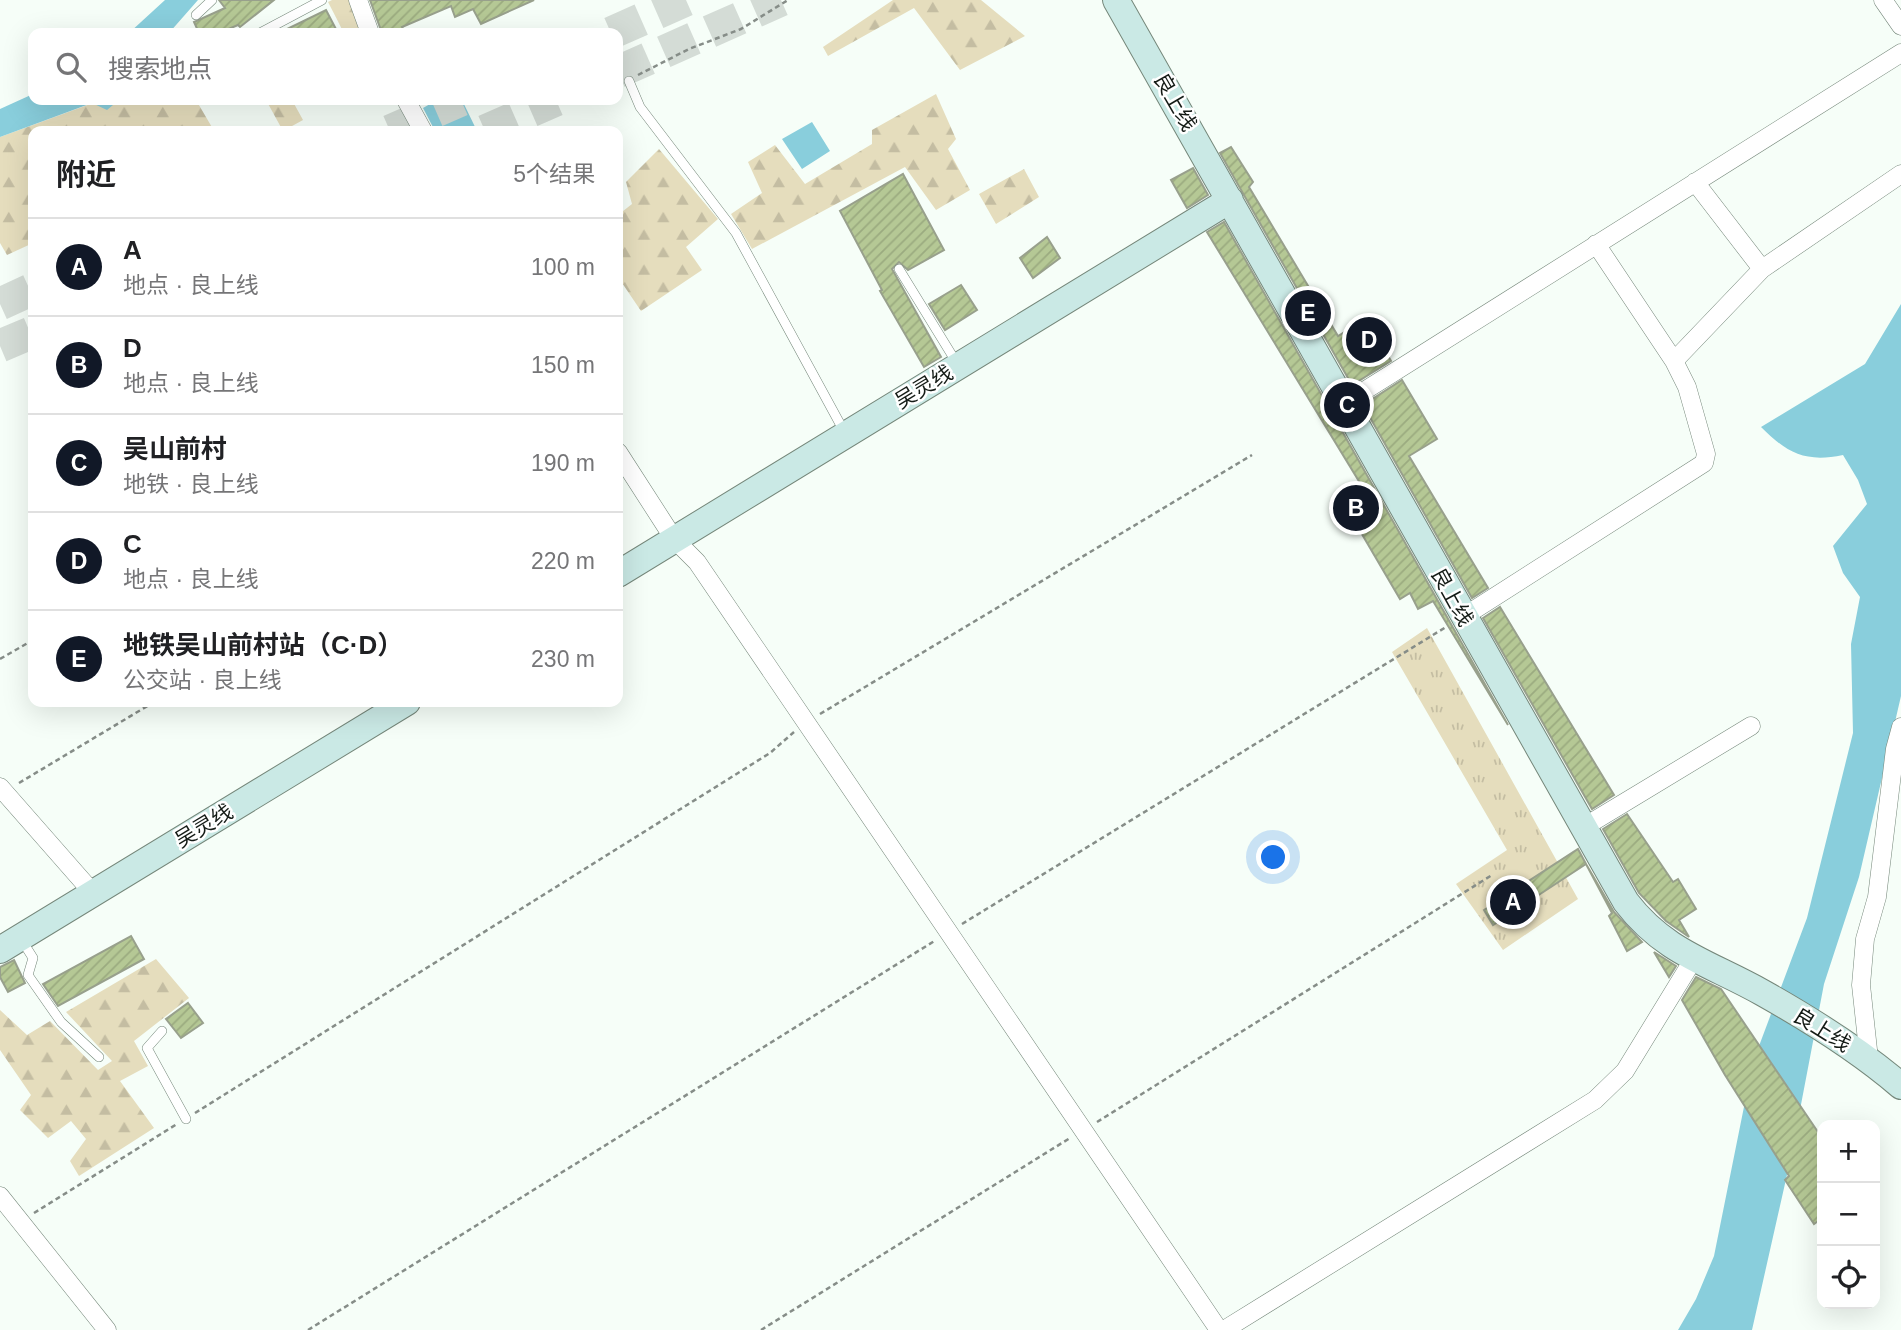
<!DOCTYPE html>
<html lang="zh">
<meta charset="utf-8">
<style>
body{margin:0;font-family:Arial,"Noto Sans SC",sans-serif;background:#f6f6f6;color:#202124}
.controls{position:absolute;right:21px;bottom:21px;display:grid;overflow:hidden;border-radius:14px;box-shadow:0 7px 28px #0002}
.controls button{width:63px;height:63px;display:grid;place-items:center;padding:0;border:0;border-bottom:2px solid #e0e0e0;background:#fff;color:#202124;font:35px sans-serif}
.you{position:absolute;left:1274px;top:858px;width:24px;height:24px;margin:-18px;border:5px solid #fff;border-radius:50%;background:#1a73e8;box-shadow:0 0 0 10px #1a73e833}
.badge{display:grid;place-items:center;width:46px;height:46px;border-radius:50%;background:#111827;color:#fff;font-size:23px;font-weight:700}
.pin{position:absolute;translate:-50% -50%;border:4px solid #fff;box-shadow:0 2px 7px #0006}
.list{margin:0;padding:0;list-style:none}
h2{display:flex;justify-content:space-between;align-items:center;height:91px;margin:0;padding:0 28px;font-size:30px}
h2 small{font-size:23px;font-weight:400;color:#757577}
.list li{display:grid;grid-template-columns:46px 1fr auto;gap:21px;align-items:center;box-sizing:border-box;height:98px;padding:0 28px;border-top:2px solid #e0e0e0}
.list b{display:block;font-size:26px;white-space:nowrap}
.list p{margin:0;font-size:23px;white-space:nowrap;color:#757577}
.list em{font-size:23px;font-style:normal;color:#757577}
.icon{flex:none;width:38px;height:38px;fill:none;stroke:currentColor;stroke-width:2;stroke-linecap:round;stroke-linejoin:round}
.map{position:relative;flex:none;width:1901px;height:1330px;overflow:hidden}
.search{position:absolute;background:#fff;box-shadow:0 7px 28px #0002;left:28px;top:28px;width:595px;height:77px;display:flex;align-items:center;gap:18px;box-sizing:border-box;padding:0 24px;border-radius:14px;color:#757577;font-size:26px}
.panel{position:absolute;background:#fff;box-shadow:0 7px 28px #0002;left:28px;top:126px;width:595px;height:581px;border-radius:14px}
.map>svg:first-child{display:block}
.grass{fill:url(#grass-tufts)}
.forest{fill:url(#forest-firs)}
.water{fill:#89cedc}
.building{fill:url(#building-hatch);stroke:#98a08c;stroke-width:2}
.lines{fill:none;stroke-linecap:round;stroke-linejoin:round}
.highway-tunnel{stroke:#d4dcd6;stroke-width:33;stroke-dasharray:33 17;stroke-linecap:butt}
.lane-casing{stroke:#75877a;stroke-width:10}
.street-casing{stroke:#75877a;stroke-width:19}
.secondary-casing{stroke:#75877a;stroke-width:28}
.path{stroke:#868d88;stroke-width:2.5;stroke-dasharray:5 3.5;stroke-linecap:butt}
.lane{stroke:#fff;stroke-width:9}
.street{stroke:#fff;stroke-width:18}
.secondary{stroke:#cae9e5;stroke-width:26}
.labels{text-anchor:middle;stroke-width:5;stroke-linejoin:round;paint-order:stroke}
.street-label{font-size:21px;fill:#141b16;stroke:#fff}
</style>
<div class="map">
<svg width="1901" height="1330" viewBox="0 0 1901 1330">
<defs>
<pattern id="grass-tufts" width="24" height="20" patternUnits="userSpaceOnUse" patternTransform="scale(1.75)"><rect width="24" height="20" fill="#e5ddbd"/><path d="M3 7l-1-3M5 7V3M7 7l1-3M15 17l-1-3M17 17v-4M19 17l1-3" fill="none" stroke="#c4bda2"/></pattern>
<pattern id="forest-firs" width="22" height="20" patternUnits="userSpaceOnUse" patternTransform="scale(1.75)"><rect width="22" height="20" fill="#e5ddbd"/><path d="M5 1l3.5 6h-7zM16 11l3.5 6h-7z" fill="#c4bda2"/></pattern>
<pattern id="building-hatch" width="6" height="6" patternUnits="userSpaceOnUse" patternTransform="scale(1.75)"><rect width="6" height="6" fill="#b5c895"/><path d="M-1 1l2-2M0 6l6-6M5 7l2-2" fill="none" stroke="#9bab80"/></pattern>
</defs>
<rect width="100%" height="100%" fill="#f6fef8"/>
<path class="grass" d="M 1427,628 L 1578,899 L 1503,950 L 1456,884 L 1507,850 L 1392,652 Z"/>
<path class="forest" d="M 332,0 L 349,0 L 363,33 L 344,33 L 328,2 Z
M 893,0 L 981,0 L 1025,36 L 960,70 L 914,8 L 828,56 L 823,47 Z
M 936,94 L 956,139 L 948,149 L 970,190 L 936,210 L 905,167 L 752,249 L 731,214 L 762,193 L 748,162 L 775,145 L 805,184 L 872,144 L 872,130 Z
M 119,100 L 196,100 L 213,129 L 33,131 L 33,243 L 7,255 L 0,243 L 0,137 L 93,103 L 117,103 Z
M 266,100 L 292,100 L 303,120 L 283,131 Z
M 659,149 L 718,219 L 686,247 L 702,270 L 641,311 L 618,277 L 618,215 L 632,204 L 626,182 Z
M 1024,169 L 1039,197 L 996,224 L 979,194 Z
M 156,959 L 189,998 L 134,1041 L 148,1066 L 120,1081 L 154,1128 L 79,1176 L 70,1161 L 86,1139 L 71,1121 L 48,1138 L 20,1110 L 31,1095 L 0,1050 L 0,1010 L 27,1035 L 50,1021 L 98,1070 L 112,1061 L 66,1012 Z"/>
<path class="water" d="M 165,0 L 198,0 L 169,33 L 129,33 Z
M 33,94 L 33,100 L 119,100 L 107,110 L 92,103 L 0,137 L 0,109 Z
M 437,100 L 462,100 L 477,131 L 435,131 L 423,108 Z
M 812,122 L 830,151 L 802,169 L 782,139 Z
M 1901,304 L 1901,696 L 1859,877 L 1824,984 L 1791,1157 L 1752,1330 L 1678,1330 L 1696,1299 L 1714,1256 L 1753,1062 L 1807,918 L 1853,733 L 1851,644 L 1860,597 L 1843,573 L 1833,546 L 1867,504 L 1858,480 L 1843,455 C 1805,463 1787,453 1761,427 L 1865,364 Z"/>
<path class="building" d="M 219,0 L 274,0 L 240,27 L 238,25 L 219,33 L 199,33 L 194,22 L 225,8 Z
M 370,0 L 534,0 L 481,24 L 473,9 L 455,17 L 451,6 L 402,27 L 406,33 L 382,33 Z
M 326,10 L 338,33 L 279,33 Z
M 1231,147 L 1253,182 L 1249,187 L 1338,336 L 1366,319 L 1391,361 L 1352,385 L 1220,153 Z
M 1193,168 L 1208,195 L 1187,208 L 1171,180 Z
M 903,174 L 944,250 L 908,270 L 899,262 L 892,269 L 941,357 L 924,367 L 880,291 L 882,290 L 840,211 Z
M 1224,222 L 1508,725 L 1433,601 L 1418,609 L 1410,593 L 1400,599 L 1339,495 L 1360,483 L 1207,232 Z
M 1047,237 L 1060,258 L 1033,278 L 1020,258 Z
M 961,285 L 977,310 L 945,330 L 929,304 Z
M 1402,380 L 1437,439 L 1409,456 L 1488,588 L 1472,598 L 1363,405 Z
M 1500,607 L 1614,795 L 1592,809 L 1483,618 Z
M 1627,814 L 1673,882 L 1678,879 L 1696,909 L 1679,920 L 1689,937 L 1666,921 L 1639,893 L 1603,829 Z
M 1578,849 L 1586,864 L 1493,925 L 1484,910 Z
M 1586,864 L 1614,912 L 1642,942 L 1627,951 L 1609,916 L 1612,913 Z
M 131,936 L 144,959 L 58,1006 L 43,984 Z
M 1654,952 L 1676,966 L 1669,977 Z
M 14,960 L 25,983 L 8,992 L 0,977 L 0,967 Z
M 1696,977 L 1721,989 L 1822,1138 L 1822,1218 L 1814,1224 L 1785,1180 L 1789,1176 L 1725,1075 L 1682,1000 Z
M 188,1003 L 203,1023 L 181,1038 L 166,1019 Z"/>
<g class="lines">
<path class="highway-tunnel" d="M 611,33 L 686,0
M 618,72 L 781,0
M 390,131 L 461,100
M 485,131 L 556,100
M 0,304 L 33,289
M 0,346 L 33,332"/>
<g class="lane-casing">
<path id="lane" d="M 196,15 L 212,0
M 260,33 L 322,0
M 629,81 L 640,107 L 736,233 L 845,433
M 899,269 L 958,365
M 21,939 L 33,958 L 28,975 L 61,1022 L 99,1057
M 162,1031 L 147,1048 L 186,1119"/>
</g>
<g class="street-casing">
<path id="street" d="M 358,0 L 370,33
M 1883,0 L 1901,26
M 406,100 L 423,131
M 1695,182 L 1762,269
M 1674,361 L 1762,269 L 1901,174
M 1345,403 L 1901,53
M 618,452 L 674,539 L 697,562 L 1219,1330
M 1463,617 L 1704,463 L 1706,454 L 1687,387 L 1674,361 L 1596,244
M 0,787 L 93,893
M 1584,827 L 1751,726
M 1869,1059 L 1861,985 L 1865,939 L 1877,897 L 1895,749 L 1901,727
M 0,1196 L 107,1330
M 1224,1330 L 1595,1100 L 1625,1071 L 1693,960"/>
</g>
<g class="secondary-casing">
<path id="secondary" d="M 1116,0 L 1626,902 C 1665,953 1710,963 1763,993 C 1811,1020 1859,1050 1901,1086
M 618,574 L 1230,200
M 0,950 L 407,702"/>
</g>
<path class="path" d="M 638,75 L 689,49 L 741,29 L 788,0
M 0,659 L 33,640
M 820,714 L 1252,455
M 19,783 L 154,702
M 962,924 L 1446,627
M 195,1113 L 770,753 L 794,732
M 1097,1122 L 1492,875
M 34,1213 L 177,1124
M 308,1330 L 936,940
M 761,1330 L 1070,1138"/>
<use href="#lane" class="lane"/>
<use href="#street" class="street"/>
<use href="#secondary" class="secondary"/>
</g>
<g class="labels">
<g class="street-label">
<text transform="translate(1175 102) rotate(60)" y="7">良上线</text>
<text transform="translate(924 387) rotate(-31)" y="7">吴灵线</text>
<text transform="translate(1452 597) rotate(61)" y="7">良上线</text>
<text transform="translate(204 826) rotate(-31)" y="7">吴灵线</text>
<text transform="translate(1822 1030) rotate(32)" y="7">良上线</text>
</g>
</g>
</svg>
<div class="controls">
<button>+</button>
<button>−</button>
<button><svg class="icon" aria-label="locate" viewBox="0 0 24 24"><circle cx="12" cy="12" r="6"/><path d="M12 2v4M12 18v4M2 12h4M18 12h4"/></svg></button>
</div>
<div class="you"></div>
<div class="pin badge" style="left:1513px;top:902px">A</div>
<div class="pin badge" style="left:1356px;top:508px">B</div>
<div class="pin badge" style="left:1347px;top:405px">C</div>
<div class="pin badge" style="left:1369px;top:340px">D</div>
<div class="pin badge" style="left:1308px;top:313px">E</div>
<div class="search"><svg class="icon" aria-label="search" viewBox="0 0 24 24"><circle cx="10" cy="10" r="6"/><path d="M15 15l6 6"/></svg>搜索地点</div>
<section class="panel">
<h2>附近<small>5个结果</small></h2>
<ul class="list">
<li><span class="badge">A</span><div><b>A</b><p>地点 · 良上线</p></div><em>100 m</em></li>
<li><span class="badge">B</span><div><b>D</b><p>地点 · 良上线</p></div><em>150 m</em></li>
<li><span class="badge">C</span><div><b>吴山前村</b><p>地铁 · 良上线</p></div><em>190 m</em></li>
<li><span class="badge">D</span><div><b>C</b><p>地点 · 良上线</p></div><em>220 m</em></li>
<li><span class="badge">E</span><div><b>地铁吴山前村站（C·D）</b><p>公交站 · 良上线</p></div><em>230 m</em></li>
</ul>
</section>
</div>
